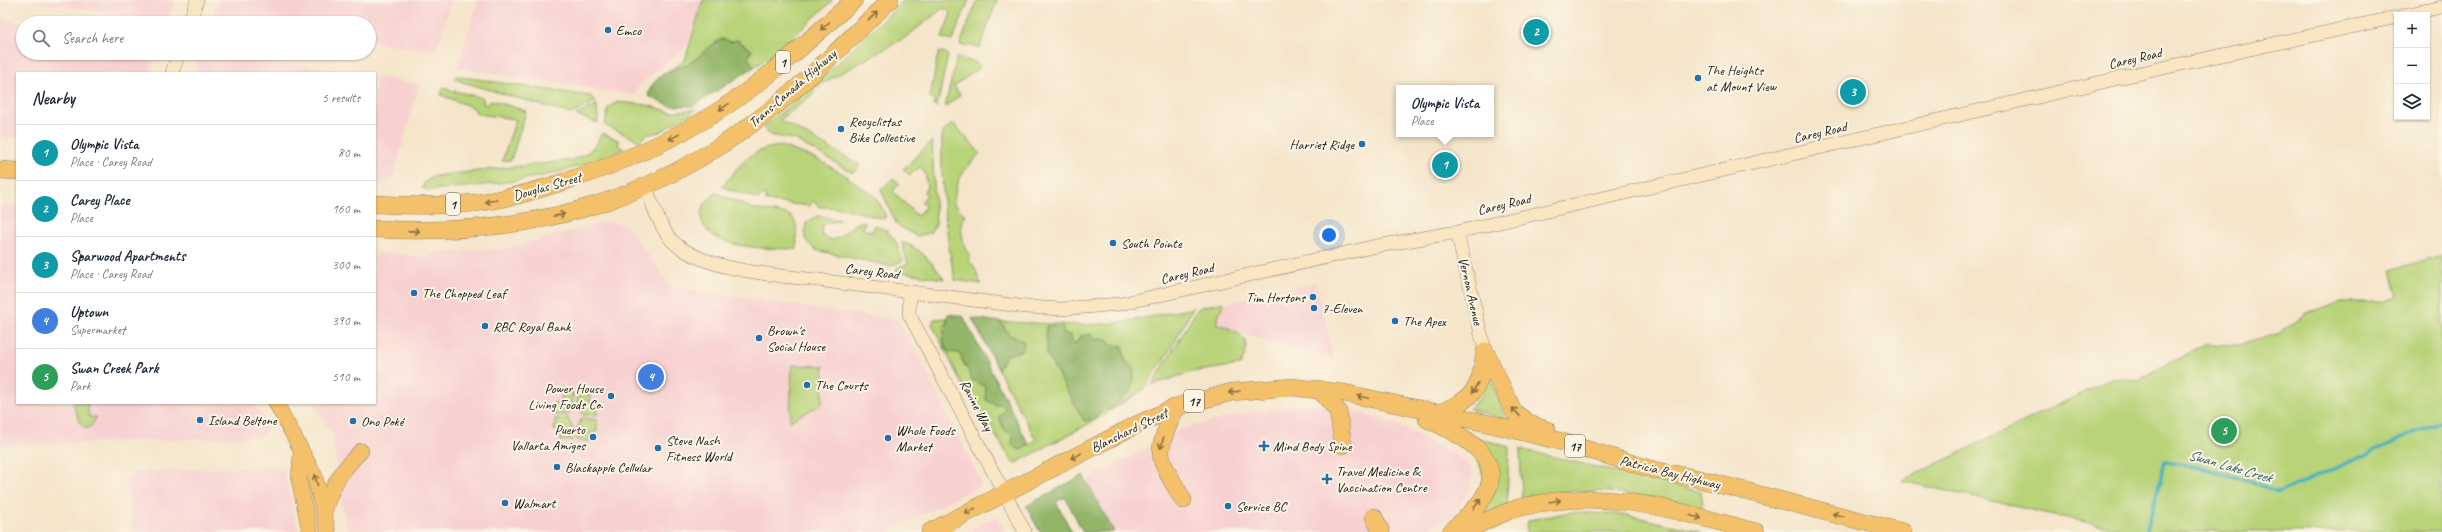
<!DOCTYPE html>
<meta charset="utf-8">
<style>
body{margin:0;font-family:Caveat,sans-serif;background:#f2f2f3;color:#1f2937}
.controls{position:absolute;right:12px;top:12px;display:grid;overflow:hidden;border-radius:0px;box-shadow:0 1px 3px #0004}
.controls button{width:36px;height:36px;display:grid;place-items:center;padding:0;border:0;border-bottom:1px solid #e0e1e3;background:#fff;color:#1f2937;font:20px sans-serif}
.you{position:absolute;left:1329px;top:235px;width:14px;height:14px;margin:-10px;border:3px solid #fff;border-radius:50%;background:#1a73e8;box-shadow:0 0 0 6px #1a73e833}
.badge{display:grid;place-items:center;width:26px;height:26px;border-radius:50%;background:#0b8043;color:#fff;font-size:13px;font-weight:700}
.pin{position:absolute;translate:-50% -50%;border:2px solid #fff;box-shadow:0 1px 4px #0006}
.popup{position:absolute;left:1396px;top:85px;width:98px;height:52px;box-sizing:border-box;display:grid;place-content:center;border-radius:0px;background:#fff;filter:drop-shadow(0 1px 3px #0005);font-size:13px;white-space:nowrap;color:#747a83}
.popup b{font-size:15px;color:#1f2937}
.popup::after{content:'';position:absolute;left:50%;top:100%;margin-left:-8px;border:8px solid transparent;border-top-color:#fff}
.list{margin:0;padding:0;list-style:none}
h2{display:flex;justify-content:space-between;align-items:center;height:52px;margin:0;padding:0 16px;font-size:17px}
h2 small{font-size:13px;font-weight:400;color:#747a83}
.list li{display:grid;grid-template-columns:26px 1fr auto;gap:12px;align-items:center;box-sizing:border-box;height:56px;padding:0 16px;border-top:1px solid #e0e1e3}
.list b{display:block;font-size:15px;white-space:nowrap}
.list p{margin:0;font-size:13px;white-space:nowrap;color:#747a83}
.list em{font-size:13px;font-style:normal;color:#747a83}
.icon{flex:none;width:22px;height:22px;fill:none;stroke:currentColor;stroke-width:2;stroke-linecap:round;stroke-linejoin:round}
.map{position:relative;flex:none;width:2442px;height:532px;overflow:hidden}
.search{position:absolute;background:#fff;box-shadow:0 1px 3px #0004;left:16px;top:16px;width:360px;height:44px;display:flex;align-items:center;gap:10px;box-sizing:border-box;padding:0 14px;border-radius:22px;color:#747a83;font-size:15px}
.panel{position:absolute;background:#fff;box-shadow:0 1px 3px #0004;left:16px;top:72px;width:360px;height:332px;border-radius:0px}
.map>svg:first-child{display:block}
.built{fill:#f7d0d0}
.green{fill:#b8d378;stroke:#6a784a}
.forest{fill:#92b568;stroke:#576842}
.lines{fill:none;stroke-linecap:round;stroke-linejoin:round}
.stream{stroke:#42b0bf;stroke-width:3.5}
.secondary-casing{stroke:#888073;stroke-width:14}
.primary-casing{stroke:#888073;stroke-width:16}
.highway-casing{stroke:#888073;stroke-width:18}
.secondary{stroke:#fbe6c3;stroke-width:13}
.primary{stroke:#f4c16a;stroke-width:15}
.highway{stroke:#f4c16a;stroke-width:17}
.oneway{stroke:#886e43}
.poi-dot{fill:#1f6fb2;stroke:#fcf5e5;stroke-width:1.5}
.labels{text-anchor:middle;stroke-width:4;stroke-linejoin:round;paint-order:stroke}
.shield{fill:#fcf5e5;stroke:#5f5d58;stroke-width:1}
.shield-label{font-size:13px;font-weight:bold;fill:#1c1c1c}
.poi-label{font-size:14px;fill:#1c1c1c;stroke:#fcf5e5;text-anchor:start}
.street-label{font-size:14px;fill:#1c1c1c;stroke:#fcf5e5}
.water-label{font-size:15px;font-style:italic;fill:#2d5f65;stroke:#fcf5e5}
</style>
<div class="map">
<svg width="2442" height="532" viewBox="0 0 2442 532">
<rect width="100%" height="100%" fill="#fcf5e5"/>
<filter id="ink" filterUnits="userSpaceOnUse"><feTurbulence type="fractalNoise" baseFrequency=".025" numOctaves="2"/><feDisplacementMap in="SourceGraphic" scale="8" xChannelSelector="R" yChannelSelector="G"/><feConvolveMatrix kernelMatrix="1 2 1 2 8 2 1 2 1" color-interpolation-filters="sRGB"/></filter>
<filter id="wash" filterUnits="userSpaceOnUse"><feTurbulence type="fractalNoise" baseFrequency=".012" numOctaves="4" result="noise"/><feDisplacementMap in="SourceGraphic" scale="16" xChannelSelector="R" yChannelSelector="G"/><feGaussianBlur stdDeviation="0.9" result="paint"/><feColorMatrix in="noise" values="0 0 0 0 0 0 0 0 0 0 0 0 0 0 0 0 0 1.4 0 .05"/><feComposite in="paint" operator="in"/></filter>
<g filter="url(#wash)">
<rect width="100%" height="100%" fill="#f5e5ca"/>
<path class="built" d="M 26,0 L 175,0 L 168,22 Z
M 218,0 L 452,0 L 436,51 L 369,41 L 369,23 L 312,23 L 293,18 L 310,23 L 211,21 Z
M 478,0 L 703,0 L 686,47 L 639,85 L 635,95 L 457,68 Z
M 0,19 L 27,23 L 23,23 L 23,53 L 155,53 L 149,73 L 17,73 L 17,138 L 0,136 Z
M 201,53 L 231,53 L 353,73 L 195,73 Z
M 375,77 L 419,84 L 393,178 L 381,184 L 375,183 Z
M 0,204 L 17,206 L 17,403 L 253,403 L 267,425 L 264,434 L 258,437 L 0,445 Z
M 605,222 L 626,224 L 672,288 L 899,320 L 982,484 L 889,532 L 348,532 L 339,491 L 333,435 L 312,403 L 375,403 L 375,252 L 424,257 L 435,252 L 504,249 Z
M 1316,282 L 1334,359 L 1201,322 L 1201,309 Z
M 1306,404 L 1353,410 L 1400,426 L 1466,461 L 1473,473 L 1469,490 L 1453,515 L 1420,532 L 1113,532 L 1086,480 L 1180,430 L 1237,415 Z
M 277,467 L 285,473 L 298,532 L 133,532 L 126,482 L 133,472 Z
M 997,516 L 1005,532 L 965,532 Z"/>
<path class="green" d="M 703,0 L 833,0 L 777,52 L 754,67 L 748,58 L 752,50 L 700,56 L 686,66 L 671,70 L 685,60 Z
M 904,0 L 969,0 L 952,41 L 942,38 L 951,13 L 943,8 L 906,37 L 820,85 L 813,94 L 780,120 L 860,165 L 853,173 L 794,139 L 770,135 L 763,127 L 808,91 Z
M 977,0 L 997,0 L 980,47 L 960,45 Z
M 944,52 L 948,55 L 937,107 L 934,106 L 935,100 L 930,98 L 937,59 L 939,53 Z
M 957,57 L 977,63 L 980,67 L 954,86 L 960,95 L 945,107 Z
M 456,76 L 590,96 L 596,101 L 571,114 L 453,79 Z
M 443,88 L 483,98 L 483,103 L 487,105 L 491,100 L 526,111 L 511,160 L 502,161 L 516,119 L 477,114 L 474,108 L 441,95 Z
M 617,102 L 647,105 L 671,112 L 697,109 L 660,132 L 646,135 L 639,141 L 605,125 L 608,108 Z
M 597,104 L 598,123 L 576,115 Z
M 953,123 L 980,153 C 964,172 955,178 954,204 L 965,215 C 957,226 964,247 971,258 L 968,260 L 974,266 L 981,284 L 955,280 C 945,232 941,185 942,136 L 944,131 Z
M 602,133 L 620,141 L 618,144 L 620,147 L 624,149 C 562,178 496,185 428,190 L 422,188 L 425,182 L 435,176 L 572,160 C 586,155 596,148 602,133 Z
M 932,141 L 936,224 L 930,233 L 916,236 L 897,225 L 881,190 L 893,178 L 900,184 L 893,191 L 917,216 L 926,206 L 921,202 L 927,195 L 924,192 L 927,187 L 925,173 L 920,167 L 910,175 L 903,169 Z
M 781,146 L 817,159 L 843,174 L 874,196 L 880,204 L 886,217 L 883,219 L 844,208 L 819,207 L 815,202 L 812,202 L 810,206 L 766,201 L 766,197 L 763,195 L 758,199 L 722,187 C 741,164 749,149 781,146 Z
M 716,193 L 754,209 L 787,214 L 793,218 L 796,225 L 797,249 C 772,248 710,251 702,221 C 699,208 706,201 716,193 Z
M 817,216 L 840,220 L 823,224 L 821,234 L 828,240 C 844,240 852,220 865,222 L 863,229 L 872,232 L 875,225 C 894,233 897,242 903,261 L 890,266 L 815,250 L 805,239 L 806,223 Z
M 902,243 C 917,244 936,267 944,279 L 896,271 L 897,268 L 908,264 Z
M 2442,255 L 2442,532 L 2130,532 L 1902,481 L 2113,378 L 2138,380 L 2206,344 L 2240,345 L 2280,333 L 2306,313 L 2341,302 L 2382,302 L 2398,297 L 2391,270 Z
M 1224,302 L 1216,323 C 1238,332 1256,337 1240,365 L 1191,372 L 1152,385 L 1197,310 L 1201,307 Z
M 1193,308 L 1173,345 L 1143,390 L 1092,422 L 1014,464 L 961,382 L 932,324 L 934,319 L 948,318 L 943,330 L 959,353 L 965,366 L 1006,408 L 1020,450 L 1036,440 L 998,369 L 1007,355 L 1009,335 L 1001,322 L 1087,325 L 1125,322 Z
M 792,365 L 824,366 L 822,404 L 790,421 Z
M 1490,375 L 1506,420 L 1469,409 L 1482,395 Z
M 562,393 L 573,393 L 573,405 L 568,415 L 553,415 L 553,403 L 561,402 Z
M 578,393 L 590,393 L 590,403 L 598,403 L 597,415 L 583,415 L 577,404 Z
M 73,403 L 87,403 L 89,417 L 97,417 L 90,427 L 85,429 L 79,421 Z
M 568,418 L 573,429 L 572,440 L 561,441 L 561,431 L 554,430 L 555,419 Z
M 582,418 L 597,420 L 597,432 L 590,432 L 589,442 L 577,440 L 577,428 Z
M 1468,435 L 1509,447 L 1507,505 L 1474,517 L 1491,494 Z
M 1520,449 L 1701,492 L 1703,504 L 1700,508 L 1697,508 C 1639,494 1580,482 1522,500 Z
M 1571,512 L 1627,515 L 1701,532 L 1527,532 L 1526,524 L 1529,520 Z"/>
<path class="forest" d="M 722,39 L 730,42 L 737,40 L 752,50 L 748,58 L 754,67 L 693,106 L 670,106 L 648,96 C 649,85 662,73 672,69 C 677,67 683,67 687,65 C 700,57 709,45 722,39 Z
M 948,314 L 963,316 L 1029,445 L 1020,450 L 1012,445 L 1013,435 L 1004,430 L 999,417 L 1005,408 L 1002,404 L 996,405 L 986,400 L 985,386 L 973,381 L 959,353 L 948,352 C 937,334 949,330 948,314 Z
M 972,318 L 1001,322 L 1009,335 L 1024,341 L 1023,350 L 1007,355 L 998,369 Z
M 1046,326 L 1063,326 L 1063,333 L 1071,335 L 1072,342 L 1076,343 L 1081,336 L 1091,334 L 1096,340 L 1104,338 L 1111,344 L 1123,346 C 1123,357 1126,362 1134,369 C 1134,374 1134,381 1133,385 C 1130,395 1117,401 1111,409 L 1102,410 L 1095,419 L 1084,421 L 1047,355 Z
M 1083,475 L 1114,532 L 1083,532 L 1065,497 L 1056,502 L 1072,532 L 1040,532 L 1026,506 Z"/>
<g class="lines">
<path class="stream" d="M 2146,532 L 2165,462 L 2195,466 L 2250,481 L 2279,493 L 2442,421"/>
</g>
</g>
<g filter="url(#ink)">
<g class="lines">
<g class="secondary-casing">
<path id="secondary" d="M 2404,15 L 2442,7
M 189,23 L 197,0
M 172,73 L 179,53
M 646,188 C 654,207 661,233 678,246 C 715,273 781,275 825,281 C 892,290 960,298 1027,307 L 1061,309 L 1120,304 L 1372,247 L 1457,232 L 2158,69 L 2397,17
M 1457,232 L 1485,351
M 910,292 L 909,314 L 1025,532"/>
</g>
<g class="primary-casing">
<path id="primary" d="M 276,403 L 315,476 L 328,532
M 301,452 L 299,480 L 310,532
M 324,512 C 334,482 339,473 361,451"/>
</g>
<g class="highway-casing">
<path id="highway" d="M 0,170 L 17,171
M 375,204 C 408,206 441,206 475,203 C 505,200 534,191 563,182 C 625,162 685,136 739,97 C 780,68 817,33 854,0
M 375,229 C 525,237 648,206 768,112 C 811,78 850,38 890,0
M 1485,351 L 1514,412 L 1530,424 L 1547,430
M 1319,389 L 1338,411 L 1343,445
M 1176,407 C 1154,458 1156,452 1183,500
M 1437,414 C 1475,397 1479,393 1485,351
M 1427,419 C 1462,435 1516,460 1477,506 C 1469,515 1459,523 1451,532
M 1374,517 L 1381,532
M 930,532 L 1136,425 L 1176,407 L 1232,392 L 1292,387 L 1344,393 L 1495,425 L 1563,442 L 1654,470 L 1695,478 L 1903,532
M 1462,532 C 1480,524 1499,514 1518,508 C 1604,486 1674,510 1756,532"/>
</g>
<use href="#secondary" class="secondary"/>
<use href="#primary" class="primary"/>
<use href="#highway" class="highway"/>
</g>
<defs><path id="oneway-shaft" d="M-6 0H5M1.5-3L5.5 0L1.5 3" fill="none" stroke-width="1.6" stroke-linecap="round" stroke-linejoin="round"/></defs>
<g class="oneway">
<use href="#oneway-shaft" transform="translate(873 16) rotate(-43)"/>
<use href="#oneway-shaft" transform="translate(825 26) rotate(138)"/>
<use href="#oneway-shaft" transform="translate(724 107) rotate(146)"/>
<use href="#oneway-shaft" transform="translate(674 137) rotate(152)"/>
<use href="#oneway-shaft" transform="translate(491 201) rotate(171)"/>
<use href="#oneway-shaft" transform="translate(559 215) rotate(-12)"/>
<use href="#oneway-shaft" transform="translate(414 231) rotate(1)"/>
<use href="#oneway-shaft" transform="translate(1475 388) rotate(119)"/>
<use href="#oneway-shaft" transform="translate(1234 392) rotate(171)"/>
<use href="#oneway-shaft" transform="translate(1363 397) rotate(-168)"/>
<use href="#oneway-shaft" transform="translate(1516 412) rotate(-133)"/>
<use href="#oneway-shaft" transform="translate(1162 443) rotate(105)"/>
<use href="#oneway-shaft" transform="translate(1076 456) rotate(152)"/>
<use href="#oneway-shaft" transform="translate(316 480) rotate(-106)"/>
<use href="#oneway-shaft" transform="translate(1555 501) rotate(-9)"/>
<use href="#oneway-shaft" transform="translate(1477 504) rotate(-53)"/>
<use href="#oneway-shaft" transform="translate(970 511) rotate(153)"/>
<use href="#oneway-shaft" transform="translate(1838 515) rotate(-166)"/>
<use href="#oneway-shaft" transform="translate(1696 517) rotate(14)"/>
</g>
</g>
<g class="poi-dot">
<circle cx="608" cy="30" r="4"/>
<circle cx="1698" cy="78" r="4"/>
<circle cx="841" cy="129" r="4"/>
<circle cx="1362" cy="144" r="4"/>
<circle cx="1113" cy="243" r="4"/>
<circle cx="414" cy="293" r="4"/>
<circle cx="1313" cy="297" r="4"/>
<circle cx="1314" cy="308" r="4"/>
<circle cx="1395" cy="321" r="4"/>
<circle cx="485" cy="326" r="4"/>
<circle cx="759" cy="338" r="4"/>
<circle cx="807" cy="385" r="4"/>
<circle cx="611" cy="396" r="4"/>
<circle cx="200" cy="420" r="4"/>
<circle cx="353" cy="421" r="4"/>
<circle cx="593" cy="437" r="4"/>
<circle cx="888" cy="438" r="4"/>
<path d="M1262 440h4v4h4v4h-4v4h-4v-4h-4v-4h4z"/>
<circle cx="658" cy="448" r="4"/>
<circle cx="557" cy="467" r="4"/>
<path d="M1325 473h4v4h4v4h-4v4h-4v-4h-4v-4h4z"/>
<circle cx="505" cy="503" r="4"/>
<circle cx="1228" cy="506" r="4"/>
</g>
<g class="labels">
<g class="shield">
<rect x="776" y="51" width="14" height="22" rx="3"/>
<rect x="446" y="193" width="14" height="22" rx="3"/>
<rect x="1184" y="390" width="20" height="22" rx="3"/>
<rect x="1565" y="435" width="20" height="22" rx="3"/>
</g>
<g class="shield-label">
<text x="783" y="67">1</text>
<text x="453" y="209">1</text>
<text x="1194" y="406">17</text>
<text x="1575" y="451">17</text>
</g>
<g class="poi-label">
<text x="616" y="35">Emco</text>
<text x="1706" y="75">The Heights<tspan x="1706" dy="16">at Mount View</tspan></text>
<text x="849" y="126">Recyclistas<tspan x="849" dy="16">Bike Collective</tspan></text>
<text x="1354" y="149" text-anchor="end">Harriet Ridge</text>
<text x="1121" y="248">South Pointe</text>
<text x="422" y="298">The Chopped Leaf</text>
<text x="1305" y="302" text-anchor="end">Tim Hortons</text>
<text x="1322" y="313">7-Eleven</text>
<text x="1403" y="326">The Apex</text>
<text x="493" y="331">RBC Royal Bank</text>
<text x="767" y="335">Brown's<tspan x="767" dy="16">Social House</tspan></text>
<text x="815" y="390">The Courts</text>
<text x="603" y="393" text-anchor="end">Power House<tspan x="603" dy="16">Living Foods Co.</tspan></text>
<text x="208" y="425">Island Beltone</text>
<text x="361" y="426">Ono Poké</text>
<text x="585" y="434" text-anchor="end">Puerto<tspan x="585" dy="16">Vallarta Amigos</tspan></text>
<text x="896" y="435">Whole Foods<tspan x="896" dy="16">Market</tspan></text>
<text x="666" y="445">Steve Nash<tspan x="666" dy="16">Fitness World</tspan></text>
<text x="1273" y="451">Mind Body Spine</text>
<text x="565" y="472">Blackapple Cellular</text>
<text x="1336" y="476">Travel Medicine &amp;<tspan x="1336" dy="16">Vaccination Centre</tspan></text>
<text x="513" y="508">Walmart</text>
<text x="1236" y="511">Service BC</text>
</g>
<g class="street-label">
<text transform="translate(2135 58) rotate(-13)" y="5">Carey Road</text>
<text transform="translate(792 88) rotate(-41)" y="5">Trans-Canada Highway</text>
<text transform="translate(1820 132) rotate(-13)" y="5">Carey Road</text>
<text transform="translate(547 186) rotate(-16)" y="5">Douglas Street</text>
<text transform="translate(1504 204) rotate(-13)" y="5">Carey Road</text>
<text transform="translate(872 271) rotate(7)" y="5">Carey Road</text>
<text transform="translate(1187 273) rotate(-13)" y="5">Carey Road</text>
<text transform="translate(1471 291) rotate(77)" y="5">Vernon Avenue</text>
<text transform="translate(977 405) rotate(62)" y="5">Ravine Way</text>
<text transform="translate(1129 430) rotate(-26)" y="5">Blanshard Street</text>
<text transform="translate(1670 472) rotate(14)" y="5">Patricia Bay Highway</text>
</g>
<g class="water-label">
<text transform="translate(2230 466) rotate(16)" y="5">Swan Lake Creek</text>
</g>
</g>
</svg>
<div class="controls">
<button>+</button>
<button>−</button>
<button><svg class="icon" aria-label="layers" viewBox="0 0 24 24"><path d="M12 4l9 5-9 5-9-5zM3 14l9 5 9-5"/></svg></button>
</div>
<div class="you"></div>
<div class="pin badge" style="left:1445px;top:165px;background:#0f9aa8">1</div>
<div class="popup"><b>Olympic Vista</b>Place</div>
<div class="pin badge" style="left:1536px;top:32px;background:#0f9aa8">2</div>
<div class="pin badge" style="left:1853px;top:92px;background:#0f9aa8">3</div>
<div class="pin badge" style="left:651px;top:377px;background:#3f7fe0">4</div>
<div class="pin badge" style="left:2224px;top:431px;background:#2e9e5b">5</div>
<div class="search"><svg class="icon" aria-label="search" viewBox="0 0 24 24"><circle cx="10" cy="10" r="6"/><path d="M15 15l6 6"/></svg>Search here</div>
<section class="panel">
<h2>Nearby<small>5 results</small></h2>
<ul class="list">
<li><span class="badge" style="background:#0f9aa8">1</span><div><b>Olympic Vista</b><p>Place · Carey Road</p></div><em>80 m</em></li>
<li><span class="badge" style="background:#0f9aa8">2</span><div><b>Carey Place</b><p>Place</p></div><em>160 m</em></li>
<li><span class="badge" style="background:#0f9aa8">3</span><div><b>Sparwood Apartments</b><p>Place · Carey Road</p></div><em>300 m</em></li>
<li><span class="badge" style="background:#3f7fe0">4</span><div><b>Uptown</b><p>Supermarket</p></div><em>390 m</em></li>
<li><span class="badge" style="background:#2e9e5b">5</span><div><b>Swan Creek Park</b><p>Park</p></div><em>510 m</em></li>
</ul>
</section>
</div>
